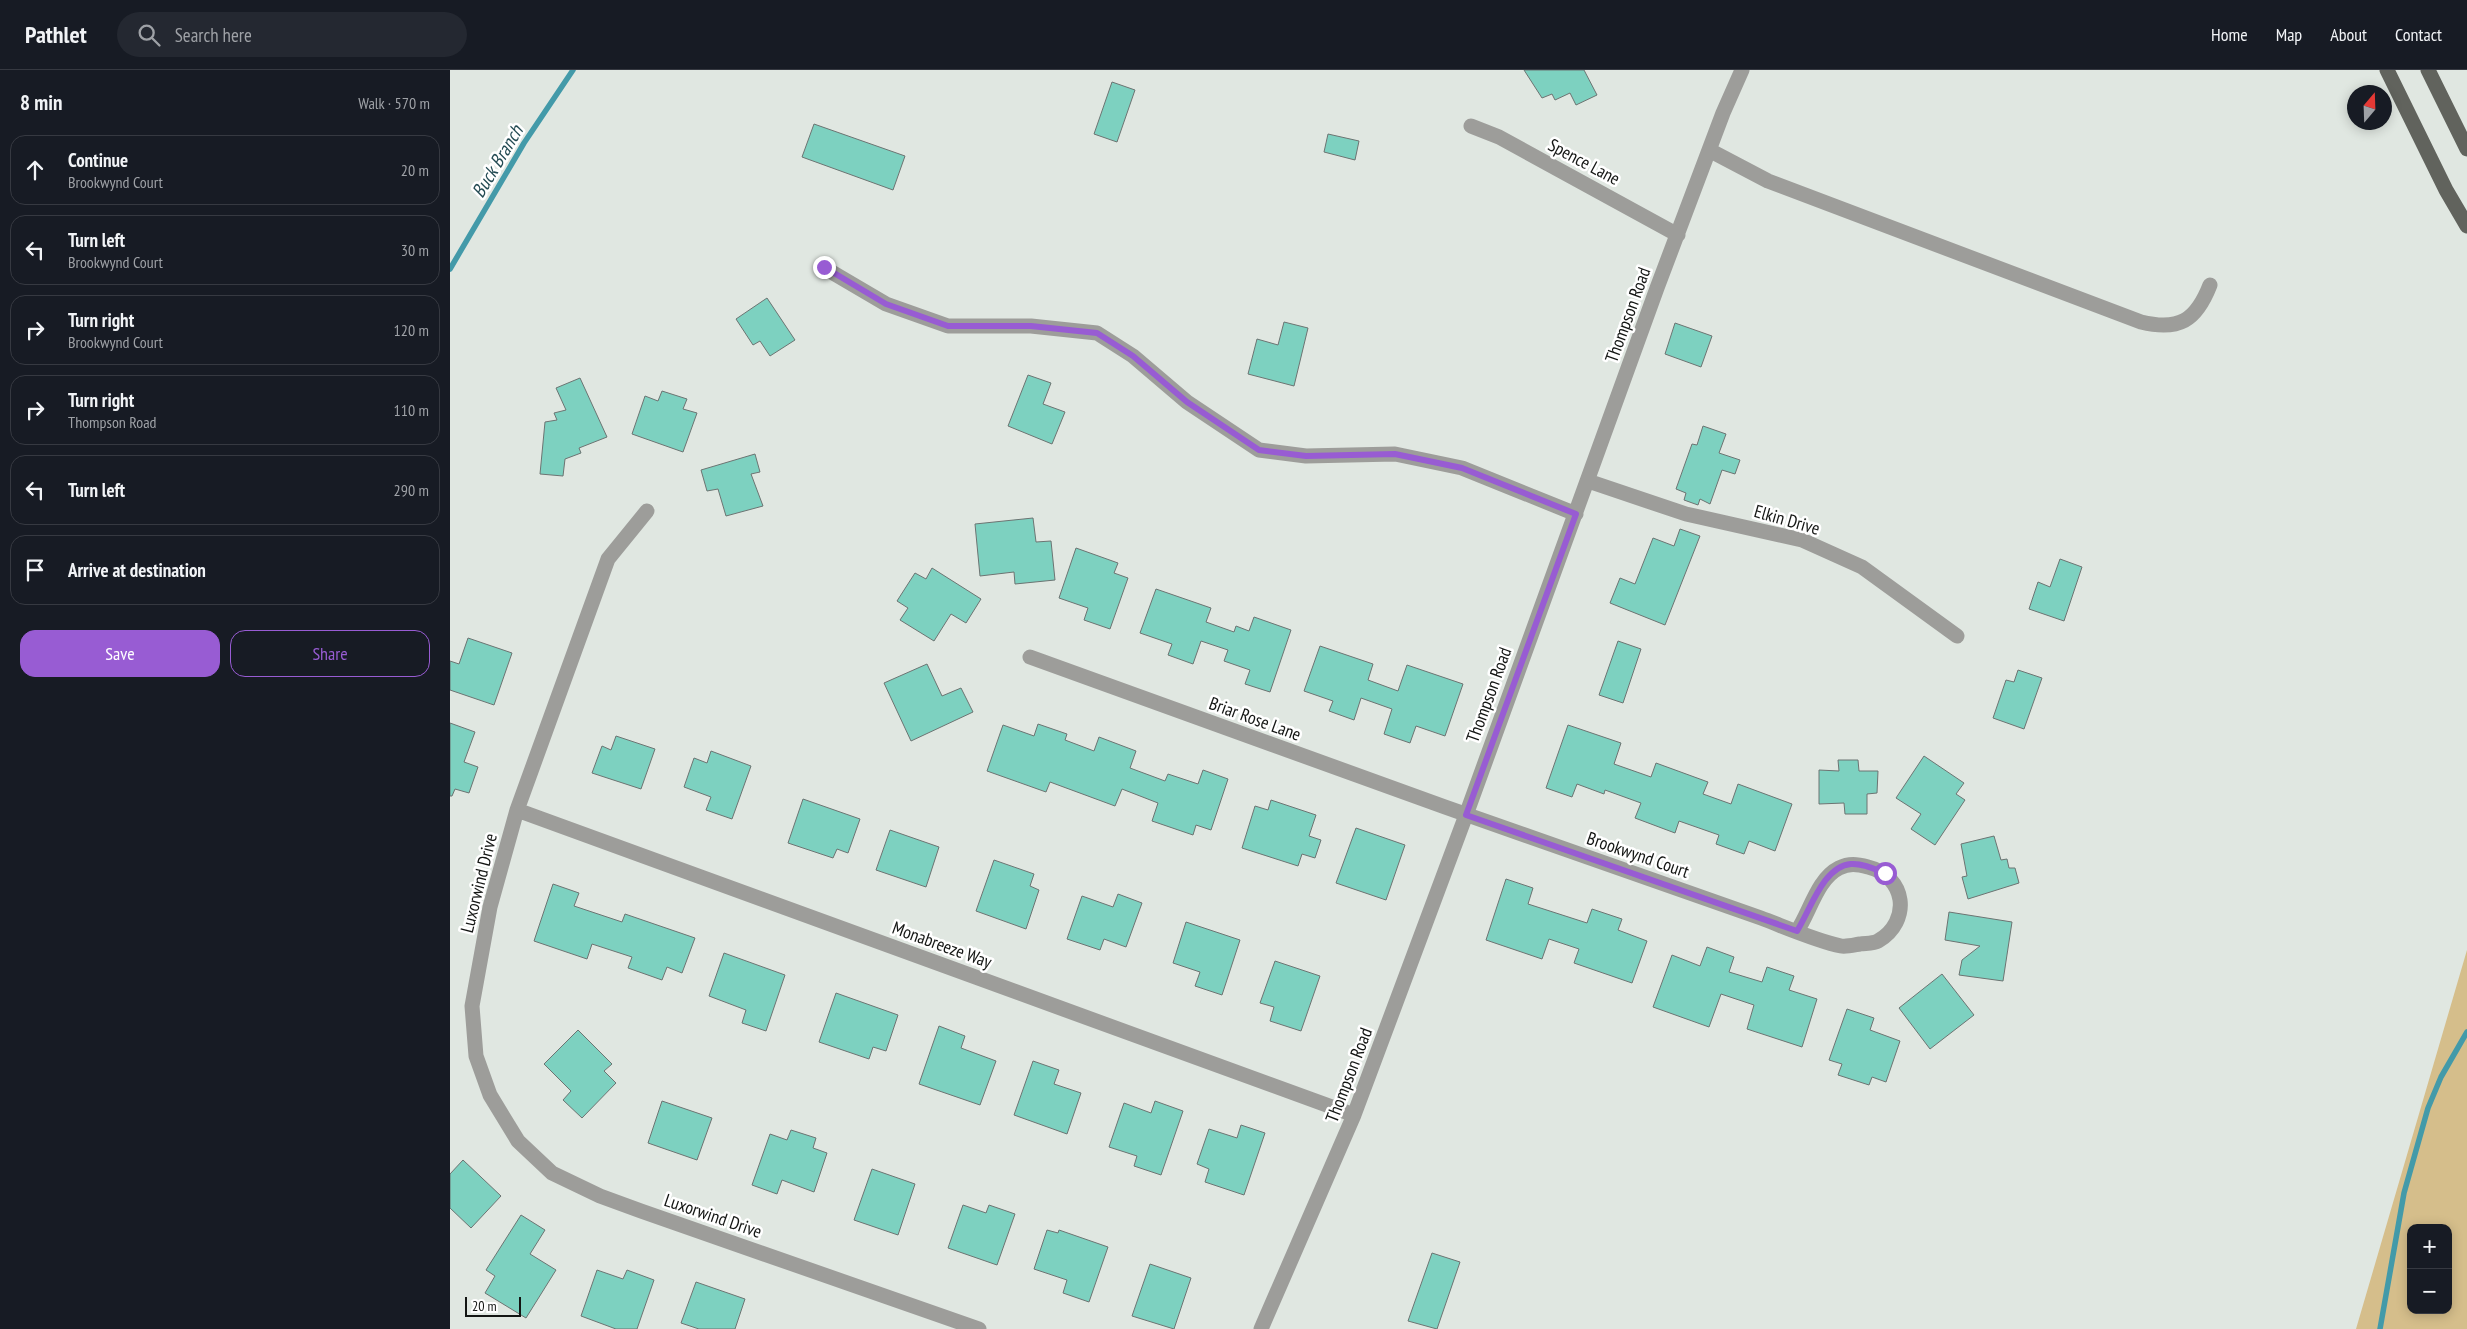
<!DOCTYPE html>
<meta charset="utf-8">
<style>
body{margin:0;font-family:"PT Sans Narrow",sans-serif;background:#242831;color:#f1f3f6}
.controls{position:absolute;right:15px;bottom:15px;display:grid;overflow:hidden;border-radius:10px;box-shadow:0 2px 12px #0003}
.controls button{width:45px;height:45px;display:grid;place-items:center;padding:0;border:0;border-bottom:1px solid #363941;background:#171b24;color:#f1f3f6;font:25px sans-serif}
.compass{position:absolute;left:1897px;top:15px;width:45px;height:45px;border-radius:50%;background:#171b24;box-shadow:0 2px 12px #0003;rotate:19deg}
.scale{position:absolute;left:15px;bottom:12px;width:56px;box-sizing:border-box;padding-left:5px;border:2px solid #131513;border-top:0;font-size:14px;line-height:18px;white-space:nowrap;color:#131513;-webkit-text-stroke:4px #fff;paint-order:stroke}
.stop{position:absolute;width:15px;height:15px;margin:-11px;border:4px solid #985cd3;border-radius:50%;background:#fff}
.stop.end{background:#985cd3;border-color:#fff;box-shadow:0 1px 5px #0008}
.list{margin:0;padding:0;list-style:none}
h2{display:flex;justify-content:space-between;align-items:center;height:65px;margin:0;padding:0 20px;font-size:21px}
h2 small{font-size:16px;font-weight:400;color:#9ea1a6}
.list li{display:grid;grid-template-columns:32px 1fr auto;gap:15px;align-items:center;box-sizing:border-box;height:70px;margin:0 10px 10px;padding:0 10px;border:1px solid #363941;border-radius:15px}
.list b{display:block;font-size:19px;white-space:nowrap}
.list p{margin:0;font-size:16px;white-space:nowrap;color:#9ea1a6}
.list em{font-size:16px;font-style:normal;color:#9ea1a6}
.actions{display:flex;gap:10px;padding:15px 20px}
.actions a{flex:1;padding:11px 0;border:1px solid #985cd3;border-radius:15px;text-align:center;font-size:18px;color:#985cd3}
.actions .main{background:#985cd3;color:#fff}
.icon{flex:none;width:28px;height:28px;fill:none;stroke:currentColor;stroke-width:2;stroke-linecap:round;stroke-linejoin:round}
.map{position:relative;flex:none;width:2017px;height:1259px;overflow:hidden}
header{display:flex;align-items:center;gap:30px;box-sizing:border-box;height:70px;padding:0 25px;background:#171b24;border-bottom:1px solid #363941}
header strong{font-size:24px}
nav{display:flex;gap:28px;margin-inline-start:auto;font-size:18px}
.search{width:350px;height:45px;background:#242831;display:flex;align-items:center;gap:12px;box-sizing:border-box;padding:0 18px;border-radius:28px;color:#9ea1a6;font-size:19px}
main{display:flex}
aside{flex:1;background:#171b24}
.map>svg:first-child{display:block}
.green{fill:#d5be8b;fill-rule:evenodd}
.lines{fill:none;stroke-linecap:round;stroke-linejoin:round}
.stream{stroke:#439aa9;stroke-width:5.5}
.building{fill:#7dd1c0;stroke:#6c7472}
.minor{stroke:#9d9d9a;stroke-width:15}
.major{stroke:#61635d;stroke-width:15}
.route{stroke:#985cd3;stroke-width:6}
.labels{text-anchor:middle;stroke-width:5;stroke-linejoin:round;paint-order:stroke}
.street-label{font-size:18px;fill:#131513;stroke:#fff}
.water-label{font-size:19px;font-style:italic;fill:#244b53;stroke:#fff}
</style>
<header>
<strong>Pathlet</strong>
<div class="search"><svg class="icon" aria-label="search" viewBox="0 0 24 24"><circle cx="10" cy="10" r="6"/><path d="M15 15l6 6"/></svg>Search here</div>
<nav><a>Home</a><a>Map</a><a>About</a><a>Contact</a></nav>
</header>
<main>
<aside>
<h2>8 min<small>Walk · 570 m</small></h2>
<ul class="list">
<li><svg class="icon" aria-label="ahead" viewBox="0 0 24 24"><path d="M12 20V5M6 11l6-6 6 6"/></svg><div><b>Continue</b><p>Brookwynd Court</p></div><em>20 m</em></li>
<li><svg class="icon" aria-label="left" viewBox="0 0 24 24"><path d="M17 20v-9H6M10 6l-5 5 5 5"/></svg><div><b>Turn left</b><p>Brookwynd Court</p></div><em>30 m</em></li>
<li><svg class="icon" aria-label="right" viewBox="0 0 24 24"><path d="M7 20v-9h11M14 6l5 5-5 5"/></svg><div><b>Turn right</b><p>Brookwynd Court</p></div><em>120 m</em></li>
<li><svg class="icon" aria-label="right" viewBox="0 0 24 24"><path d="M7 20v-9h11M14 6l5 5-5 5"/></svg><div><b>Turn right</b><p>Thompson Road</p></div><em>110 m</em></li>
<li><svg class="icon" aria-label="left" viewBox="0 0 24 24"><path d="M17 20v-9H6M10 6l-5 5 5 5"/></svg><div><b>Turn left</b></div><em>290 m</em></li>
<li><svg class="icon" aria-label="arrive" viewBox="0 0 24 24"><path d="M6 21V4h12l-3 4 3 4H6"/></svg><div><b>Arrive at destination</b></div></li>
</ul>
<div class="actions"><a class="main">Save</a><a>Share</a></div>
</aside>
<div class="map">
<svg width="2017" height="1259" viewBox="0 0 2017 1259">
<rect width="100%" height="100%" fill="#e0e7e1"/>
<path class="green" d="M 2017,880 L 2017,1259 L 1906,1259 ZM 1961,1158 L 1998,1158 L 1998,1240 L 1961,1240 Z"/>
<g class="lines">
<path class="stream" d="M 0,199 L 74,73 L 123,0
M 1930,1259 L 1954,1123 L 1978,1038 L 1991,1007 L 2017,962"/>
</g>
<path class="building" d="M 1074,0 L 1134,0 L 1147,25 L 1126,35 L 1120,23 L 1105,30 L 1102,24 L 1092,28 Z
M 662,12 L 685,20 L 667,72 L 644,64 Z
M 364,54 L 455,86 L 443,120 L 352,87 Z
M 878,64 L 909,71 L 905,90 L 874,82 Z
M 317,228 L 345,270 L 320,286 L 310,271 L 303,275 L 286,249 Z
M 834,252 L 858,258 L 844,316 L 798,304 L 807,269 L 828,275 Z
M 1225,253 L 1262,266 L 1251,297 L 1215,284 Z
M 578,305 L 601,313 L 593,334 L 615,342 L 602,374 L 558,356 Z
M 130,308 L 157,367 L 129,378 L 131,383 L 115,389 L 113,406 L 90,404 L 95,352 L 107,350 L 104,343 L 116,340 L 106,318 Z
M 212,321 L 237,329 L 233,339 L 247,343 L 233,382 L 182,364 L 195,326 L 208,331 Z
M 1253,356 L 1276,364 L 1269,383 L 1290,390 L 1285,404 L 1272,400 L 1260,434 L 1250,429 L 1248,435 L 1234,430 L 1236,423 L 1226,419 L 1242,374 L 1247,375 Z
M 305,384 L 310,402 L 301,404 L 313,436 L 276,446 L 268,419 L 257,421 L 251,400 Z
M 583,448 L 586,472 L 601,471 L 605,510 L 565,514 L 564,502 L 530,506 L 525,454 Z
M 1230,459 L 1250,466 L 1215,555 L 1160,533 L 1170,508 L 1185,514 L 1203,468 L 1224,476 Z
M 626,478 L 668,493 L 664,503 L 678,508 L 660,559 L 634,550 L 638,538 L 609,528 Z
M 1610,489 L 1632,497 L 1614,551 L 1579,539 L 1588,512 L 1600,517 Z
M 482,498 L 531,529 L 516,553 L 501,544 L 484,571 L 450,550 L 458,538 L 447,531 L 465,503 L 476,509 Z
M 706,519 L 761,538 L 756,552 L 784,562 L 786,556 L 799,561 L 804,547 L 841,560 L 820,622 L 795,614 L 800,600 L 774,591 L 778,580 L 751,571 L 743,594 L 718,585 L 722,574 L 690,563 Z
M 18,568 L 62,583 L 44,635 L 0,620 L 0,591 L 9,594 Z
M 1168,571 L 1191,579 L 1173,633 L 1149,625 Z
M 870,576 L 923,594 L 918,610 L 948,621 L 957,595 L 1013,614 L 995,666 L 966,656 L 960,673 L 934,664 L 942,639 L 911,628 L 904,650 L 879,641 L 883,631 L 854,621 Z
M 477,594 L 492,626 L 511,618 L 523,642 L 461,671 L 434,613 Z
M 1568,600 L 1592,608 L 1574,659 L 1543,648 L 1556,610 L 1564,612 Z
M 0,653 L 25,662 L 14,692 L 28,697 L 19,723 L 5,719 L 2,726 L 0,726 Z
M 588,654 L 617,664 L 615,670 L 644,681 L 649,667 L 686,681 L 680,698 L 715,711 L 718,704 L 748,714 L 753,700 L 778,709 L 761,760 L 746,755 L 743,765 L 702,751 L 708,733 L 672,719 L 665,736 L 600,712 L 596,722 L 537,701 L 553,655 L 584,666 Z
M 1118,655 L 1171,673 L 1164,694 L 1201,707 L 1206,693 L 1258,712 L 1253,724 L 1281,734 L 1288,714 L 1342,734 L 1325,781 L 1299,771 L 1294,784 L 1266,774 L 1269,765 L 1229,751 L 1225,763 L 1185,748 L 1191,733 L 1155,720 L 1154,724 L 1127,714 L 1122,727 L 1096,718 Z
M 166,666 L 205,679 L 191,719 L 142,703 L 152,676 L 161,680 Z
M 261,681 L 301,696 L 282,749 L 256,740 L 261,727 L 234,717 L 244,688 L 257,693 Z
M 1474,686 L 1514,713 L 1506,724 L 1515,730 L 1485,775 L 1461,759 L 1471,744 L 1446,728 Z
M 1388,690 L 1408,690 L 1409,701 L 1428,701 L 1427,723 L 1417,724 L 1417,744 L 1395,744 L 1394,733 L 1369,734 L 1369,700 L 1389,701 Z
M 353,729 L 410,749 L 398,783 L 387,779 L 383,788 L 338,773 Z
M 821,730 L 866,745 L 859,766 L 871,770 L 865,788 L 852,784 L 848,796 L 792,778 L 805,736 L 818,740 Z
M 906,758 L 955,775 L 936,830 L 886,813 Z
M 440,760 L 489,777 L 476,817 L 426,800 Z
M 1544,766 L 1551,790 L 1557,789 L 1559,798 L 1565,798 L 1569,813 L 1518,829 L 1512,807 L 1517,806 L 1511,774 Z
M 544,790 L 584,804 L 580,816 L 589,820 L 576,859 L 526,841 Z
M 1056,809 L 1083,818 L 1078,834 L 1137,853 L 1142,839 L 1172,849 L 1168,860 L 1197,871 L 1182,913 L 1124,893 L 1129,879 L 1099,869 L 1092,889 L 1036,870 Z
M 103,814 L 129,823 L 124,836 L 172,852 L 175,844 L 245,868 L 232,903 L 217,897 L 212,910 L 178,898 L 182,887 L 142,874 L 137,889 L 84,871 Z
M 668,824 L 692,833 L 676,877 L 654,869 L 650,880 L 617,869 L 632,826 L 663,837 Z
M 1499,842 L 1562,852 L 1553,911 L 1509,905 L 1512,890 L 1530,876 L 1495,870 Z
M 736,852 L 790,870 L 772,925 L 745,916 L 750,902 L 723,893 Z
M 1257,877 L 1284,887 L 1279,902 L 1312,912 L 1317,897 L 1344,906 L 1339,920 L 1367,929 L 1352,977 L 1297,959 L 1304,935 L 1271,924 L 1259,957 L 1203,937 L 1222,885 L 1250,896 Z
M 274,883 L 335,905 L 316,961 L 292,953 L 296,940 L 259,926 Z
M 825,891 L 870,906 L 851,961 L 820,951 L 824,937 L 810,933 Z
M 1492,904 L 1524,945 L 1480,979 L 1449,938 Z
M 386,923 L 448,945 L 436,981 L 423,977 L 419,989 L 369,972 Z
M 1397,939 L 1424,948 L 1420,960 L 1450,971 L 1436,1012 L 1422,1007 L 1419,1015 L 1388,1005 L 1392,994 L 1379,990 Z
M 489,956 L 515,966 L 511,978 L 546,991 L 530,1035 L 469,1014 Z
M 128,960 L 162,994 L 154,1001 L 166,1013 L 132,1048 L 113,1030 L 121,1021 L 94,994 Z
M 583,991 L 609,1000 L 604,1014 L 631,1023 L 617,1064 L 564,1045 Z
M 212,1031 L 262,1048 L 247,1090 L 198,1073 Z
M 705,1031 L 733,1041 L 711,1105 L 684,1096 L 687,1086 L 659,1077 L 674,1033 L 701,1043 Z
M 791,1055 L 815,1063 L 794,1125 L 755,1112 L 759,1099 L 747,1094 L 759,1059 L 787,1068 Z
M 341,1060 L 366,1068 L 363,1078 L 377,1083 L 364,1122 L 332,1110 L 327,1124 L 302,1115 L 320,1064 L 337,1070 Z
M 13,1090 L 51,1126 L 21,1158 L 0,1138 L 0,1104 Z
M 422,1099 L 465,1114 L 448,1165 L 404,1150 Z
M 513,1135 L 536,1143 L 539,1135 L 565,1144 L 547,1195 L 498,1178 Z
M 71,1145 L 95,1160 L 80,1184 L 106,1200 L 76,1248 L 35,1223 L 45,1206 L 36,1200 Z
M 597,1160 L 608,1163 L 609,1160 L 658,1177 L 639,1232 L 613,1223 L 617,1210 L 584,1199 Z
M 982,1183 L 1010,1192 L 987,1259 L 958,1251 Z
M 700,1194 L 741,1208 L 724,1259 L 682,1246 Z
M 147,1200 L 173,1209 L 177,1200 L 204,1210 L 187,1259 L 166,1259 L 131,1246 Z
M 246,1212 L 295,1229 L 285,1259 L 249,1259 L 231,1253 Z"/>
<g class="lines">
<path class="minor" d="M 1021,56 L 1049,67 L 1228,165
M 1259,80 L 1318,111 L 1691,252 C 1729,261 1746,251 1760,215
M 373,197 L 436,234 L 498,256 L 581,256 L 647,263 L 683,286 L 737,332 L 809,380 L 856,386 L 945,384 L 1012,398 L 1126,444
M 1138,411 L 1236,444 L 1352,470 L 1412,497 L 1507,566
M 197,441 L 158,489 L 67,740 L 40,837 L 22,936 L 26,986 L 40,1025 L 68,1071 L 102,1103 L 150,1126 L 191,1141 L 529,1259
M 580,587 L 995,737 L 1311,848 C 1335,857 1367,871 1391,876 C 1396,877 1404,875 1410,874 C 1415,873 1423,874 1428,871 C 1462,851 1456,806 1418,797 C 1407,794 1399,793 1389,798 C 1367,809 1360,842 1347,861
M 67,740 L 904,1045
M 811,1259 L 904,1045 L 1016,745 L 1207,218 L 1273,43 L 1292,0"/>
<path class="major" d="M 1937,0 L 1996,120 L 2017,156
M 1978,0 L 2017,79"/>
</g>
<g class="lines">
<path class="route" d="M 374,197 L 436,234 L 498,256 L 581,256 L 647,263 L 683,286 L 737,332 L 809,380 L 856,386 L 945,384 L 1012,398 L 1126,444 L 1016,745 L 1347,861 C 1360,841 1373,796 1401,794 C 1412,793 1425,799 1435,803"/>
</g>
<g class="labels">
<g class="street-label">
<text transform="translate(1134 92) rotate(28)" y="6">Spence Lane</text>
<text transform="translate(1178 245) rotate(-70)" y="6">Thompson Road</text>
<text transform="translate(1337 450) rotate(16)" y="6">Elkin Drive</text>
<text transform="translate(1039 625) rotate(-70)" y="6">Thompson Road</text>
<text transform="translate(805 649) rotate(20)" y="6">Briar Rose Lane</text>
<text transform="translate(1188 785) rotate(19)" y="6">Brookwynd Court</text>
<text transform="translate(29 813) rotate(-76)" y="6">Luxorwind Drive</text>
<text transform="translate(492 875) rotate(20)" y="6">Monabreeze Way</text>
<text transform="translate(899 1005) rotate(-69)" y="6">Thompson Road</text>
<text transform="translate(263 1146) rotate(19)" y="6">Luxorwind Drive</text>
</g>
<g class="water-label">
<text transform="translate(47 91) rotate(-59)" y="7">Buck Branch</text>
</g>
</g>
</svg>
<div class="controls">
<button>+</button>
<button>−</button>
</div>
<svg class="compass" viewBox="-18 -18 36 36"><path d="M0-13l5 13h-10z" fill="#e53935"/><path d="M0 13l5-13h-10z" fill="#9ea1a6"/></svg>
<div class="scale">20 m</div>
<div class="stop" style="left:1435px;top:803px"></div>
<div class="stop end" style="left:374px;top:197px"></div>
</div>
</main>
